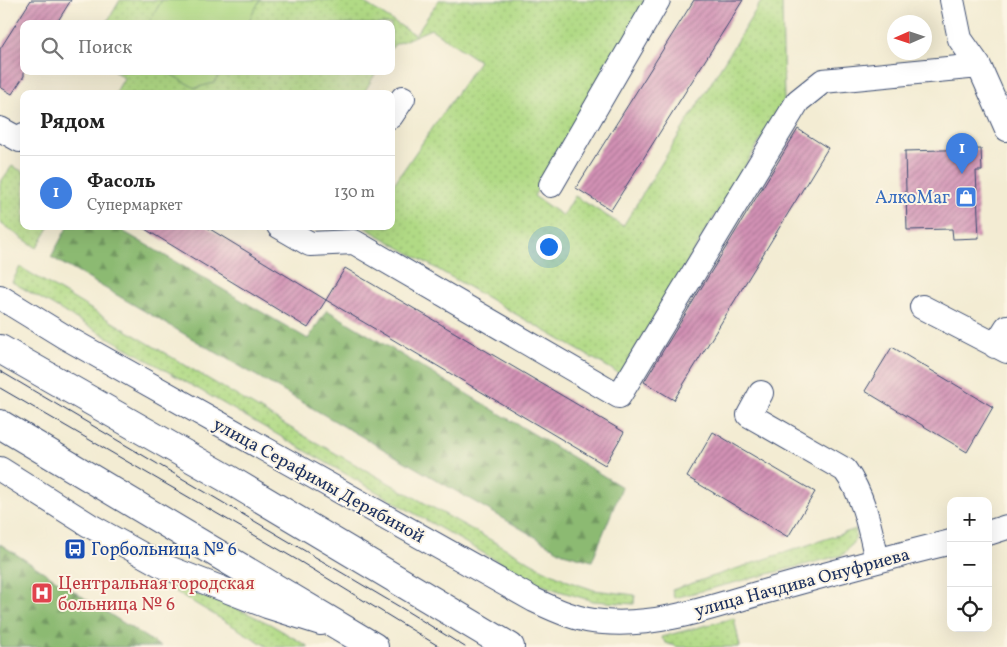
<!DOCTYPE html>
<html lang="ru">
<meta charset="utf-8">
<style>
body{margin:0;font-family:Vollkorn,serif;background:#f6f6f6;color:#222}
.controls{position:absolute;right:15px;bottom:15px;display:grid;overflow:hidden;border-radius:10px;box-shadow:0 5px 20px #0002}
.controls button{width:45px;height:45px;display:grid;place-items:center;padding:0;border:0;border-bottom:1px solid #e0e0e0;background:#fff;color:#222;font:25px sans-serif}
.compass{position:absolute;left:887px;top:15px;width:45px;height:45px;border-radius:50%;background:#fff;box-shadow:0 5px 20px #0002;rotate:267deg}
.you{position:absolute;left:548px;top:246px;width:18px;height:18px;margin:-12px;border:4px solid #fff;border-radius:50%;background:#1a73e8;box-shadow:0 0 0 8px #1a73e833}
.badge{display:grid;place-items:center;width:32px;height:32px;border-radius:50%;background:#b45309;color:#fff;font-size:16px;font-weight:700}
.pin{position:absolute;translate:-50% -41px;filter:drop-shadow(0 1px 2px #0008)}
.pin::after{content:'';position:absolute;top:26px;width:18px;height:15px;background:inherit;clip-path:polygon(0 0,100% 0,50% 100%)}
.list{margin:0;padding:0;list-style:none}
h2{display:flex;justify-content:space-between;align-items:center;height:65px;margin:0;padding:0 20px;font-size:21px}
h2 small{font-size:16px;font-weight:400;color:#767676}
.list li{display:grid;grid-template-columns:32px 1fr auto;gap:15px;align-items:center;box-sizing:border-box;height:75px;padding:0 20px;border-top:1px solid #e0e0e0}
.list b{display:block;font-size:19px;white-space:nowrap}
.list p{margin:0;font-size:16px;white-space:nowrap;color:#767676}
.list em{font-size:16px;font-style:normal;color:#767676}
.icon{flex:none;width:28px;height:28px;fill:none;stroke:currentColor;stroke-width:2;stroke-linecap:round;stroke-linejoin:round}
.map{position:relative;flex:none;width:1007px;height:647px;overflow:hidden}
.search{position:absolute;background:#fff;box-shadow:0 5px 20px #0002;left:20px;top:20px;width:375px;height:55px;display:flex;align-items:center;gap:12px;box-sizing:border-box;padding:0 18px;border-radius:10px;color:#767676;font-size:19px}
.panel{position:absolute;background:#fff;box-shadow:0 5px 20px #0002;left:20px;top:90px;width:375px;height:140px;border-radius:10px}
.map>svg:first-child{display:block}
.grass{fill:url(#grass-dots);stroke:#668472}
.forest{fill:url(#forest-firs);stroke:#547468}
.pitch{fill:#b1da85;stroke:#668472}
.building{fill:url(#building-hatch)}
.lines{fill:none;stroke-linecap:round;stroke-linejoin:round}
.minor-casing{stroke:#3b4b70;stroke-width:26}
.major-casing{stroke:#3b4b70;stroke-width:30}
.minor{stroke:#fff;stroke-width:24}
.major{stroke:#fff;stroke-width:28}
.tram{stroke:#1b2f5e;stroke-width:1}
.labels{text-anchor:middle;stroke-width:4;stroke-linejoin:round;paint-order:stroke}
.shop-label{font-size:18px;fill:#366cbe;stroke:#fcf5e5;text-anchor:end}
.street-label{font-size:18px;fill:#1b2f5e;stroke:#fcf5e5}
.transit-label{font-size:18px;fill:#164399;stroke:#fcf5e5;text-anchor:start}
.health-label{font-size:18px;fill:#be3a42;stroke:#fcf5e5;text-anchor:start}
</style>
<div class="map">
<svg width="1007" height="647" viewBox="0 0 1007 647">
<defs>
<pattern id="grass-dots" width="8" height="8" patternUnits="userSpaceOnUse" patternTransform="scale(1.25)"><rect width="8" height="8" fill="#b1da85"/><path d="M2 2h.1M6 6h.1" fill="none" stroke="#98bb75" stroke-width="1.8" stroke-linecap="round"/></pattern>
<pattern id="forest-firs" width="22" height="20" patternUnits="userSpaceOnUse" patternTransform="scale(1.25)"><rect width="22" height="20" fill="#8cba72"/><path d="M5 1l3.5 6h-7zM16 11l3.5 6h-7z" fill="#729861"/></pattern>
<pattern id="building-hatch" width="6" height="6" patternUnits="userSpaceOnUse" patternTransform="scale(1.25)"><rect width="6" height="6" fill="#d291b4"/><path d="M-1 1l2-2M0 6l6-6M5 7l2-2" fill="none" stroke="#aa7796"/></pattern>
</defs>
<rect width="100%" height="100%" fill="#fcf5e5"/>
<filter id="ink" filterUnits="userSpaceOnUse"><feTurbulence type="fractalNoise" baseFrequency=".02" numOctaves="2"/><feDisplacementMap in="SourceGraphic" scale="10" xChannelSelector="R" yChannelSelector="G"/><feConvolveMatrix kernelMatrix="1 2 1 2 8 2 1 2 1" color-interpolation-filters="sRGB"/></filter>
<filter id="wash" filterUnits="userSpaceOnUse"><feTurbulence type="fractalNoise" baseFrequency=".0096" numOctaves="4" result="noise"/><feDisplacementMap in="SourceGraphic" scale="20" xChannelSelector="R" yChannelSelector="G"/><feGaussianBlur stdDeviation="1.12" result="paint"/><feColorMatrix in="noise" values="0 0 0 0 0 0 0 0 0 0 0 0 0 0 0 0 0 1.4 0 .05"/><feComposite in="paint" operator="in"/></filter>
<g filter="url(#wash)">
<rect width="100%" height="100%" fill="#f3ecd3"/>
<path class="grass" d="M 120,0 L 360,0 L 415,35 L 439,0 L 648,0 L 534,196 L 563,216 L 575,196 L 623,226 L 762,0 L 782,0 L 784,101 L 620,374 L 364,227 L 391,226 L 391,188 L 479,61 L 431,29 L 394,45 L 391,49 L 391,24 L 106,24 Z
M 114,71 L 377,71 L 363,94 L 115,94 L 124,78 Z
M 12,166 L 24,172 L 24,226 L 50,226 L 37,248 L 0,223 L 0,183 Z
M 20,267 L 301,434 L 541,568 L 568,581 L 594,590 L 635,595 L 634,604 L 593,601 L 556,590 L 532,581 L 12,282 Z
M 856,529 L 855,540 L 843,555 L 674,598 L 672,590 Z
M 146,574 L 247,613 L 270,624 L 309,647 L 268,647 Z
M 734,618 L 740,647 L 678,647 L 666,643 L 661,637 Z"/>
<path class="forest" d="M 68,226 L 114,226 L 308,339 L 327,310 L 622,487 L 592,561 L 563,553 L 51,257 Z
M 0,544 L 161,647 L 0,647 Z"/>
<path class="pitch" d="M 162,0 L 260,0 L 247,24 L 148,24 Z
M 165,71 L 221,71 L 214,83 L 195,88 Z"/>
<g id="blocks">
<path class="building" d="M 31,0 L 71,0 L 56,24 L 24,24 L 24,76 L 12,94 L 0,87 L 0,49 Z
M 694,0 L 743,0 L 611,210 L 576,188 Z
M 798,129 L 828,148 L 674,400 L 644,382 Z
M 981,149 L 982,171 L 976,171 L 979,238 L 953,239 L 952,229 L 907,230 L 905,151 Z
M 140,226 L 205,226 L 326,300 L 308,328 Z
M 345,268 L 624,432 L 605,465 L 326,300 Z
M 892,347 L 993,407 L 967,452 L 865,391 Z
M 713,432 L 815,492 L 788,537 L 687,477 Z"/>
</g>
</g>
<g filter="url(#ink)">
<use href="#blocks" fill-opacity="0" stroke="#3b4b70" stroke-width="1"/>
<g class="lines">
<g class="minor-casing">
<path id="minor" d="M 952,0 L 960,39 L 979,66
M 391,116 L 403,98
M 0,129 L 20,140 L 24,135
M 551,185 L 658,0
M 279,226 L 310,244 L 354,242 L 619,396 L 798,101 L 823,81 L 979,66 L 1007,129
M 0,297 L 65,337 L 534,600 C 555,610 579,621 603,622 C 659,627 714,606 767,591 C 828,574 889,557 951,542
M 922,307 L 1007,351
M 995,346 L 1007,327
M 761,393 L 749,415 L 845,470 C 864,496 870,529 877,560
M 0,469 L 89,525 L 161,565 L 267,606 L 321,623
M 988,533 L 1007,527"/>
</g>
<g class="major-casing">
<path id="major" d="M 0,349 L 230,480 L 510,647
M 0,424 L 374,647"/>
</g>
<use href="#minor" class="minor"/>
<use href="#major" class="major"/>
<path class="tram" d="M 0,371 L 400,607 L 465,647
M 0,388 L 299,561 L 440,647"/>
</g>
</g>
<defs>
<g id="shop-square" transform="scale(1.125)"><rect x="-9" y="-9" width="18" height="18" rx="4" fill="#3f7fe0" stroke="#fcf5e5"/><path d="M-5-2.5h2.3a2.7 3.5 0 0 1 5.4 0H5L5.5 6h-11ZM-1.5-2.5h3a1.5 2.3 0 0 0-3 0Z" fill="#fff"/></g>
<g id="bus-square" transform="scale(1.125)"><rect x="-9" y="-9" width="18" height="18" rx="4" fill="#1a4fb4" stroke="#fcf5e5"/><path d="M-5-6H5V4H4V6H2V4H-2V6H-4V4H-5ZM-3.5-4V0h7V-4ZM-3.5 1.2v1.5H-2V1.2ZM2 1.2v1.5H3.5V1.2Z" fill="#fff"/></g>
<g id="hospital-square" transform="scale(1.125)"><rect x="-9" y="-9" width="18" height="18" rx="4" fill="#e0444e" stroke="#fcf5e5"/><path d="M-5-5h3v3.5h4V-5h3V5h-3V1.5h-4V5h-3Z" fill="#fff"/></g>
</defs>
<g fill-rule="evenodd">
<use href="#shop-square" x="966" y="197"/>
<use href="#bus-square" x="75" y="549"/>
<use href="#hospital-square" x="42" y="593"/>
</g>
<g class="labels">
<g class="shop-label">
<text x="950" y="203">АлкоМаг</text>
</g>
<g class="street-label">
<text transform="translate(319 480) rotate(29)" y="6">улица Серафимы Дерябиной</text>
<text transform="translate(802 582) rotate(-15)" y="6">улица Начдива Онуфриева</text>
</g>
<g class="transit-label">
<text x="91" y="555">Горбольница № 6</text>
</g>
<g class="health-label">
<text x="58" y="589">Центральная городская<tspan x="58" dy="21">больница № 6</tspan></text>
</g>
</g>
</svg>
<div class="controls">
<button>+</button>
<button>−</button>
<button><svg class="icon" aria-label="locate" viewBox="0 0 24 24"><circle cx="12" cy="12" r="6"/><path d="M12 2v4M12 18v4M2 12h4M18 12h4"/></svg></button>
</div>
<svg class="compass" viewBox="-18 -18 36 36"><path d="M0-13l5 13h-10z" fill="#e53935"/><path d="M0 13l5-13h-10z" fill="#767676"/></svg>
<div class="you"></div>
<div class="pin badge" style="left:962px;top:174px;background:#3f7fe0">1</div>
<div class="search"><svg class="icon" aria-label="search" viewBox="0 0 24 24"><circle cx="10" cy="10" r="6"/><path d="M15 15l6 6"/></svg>Поиск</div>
<section class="panel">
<h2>Рядом<small></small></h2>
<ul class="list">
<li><span class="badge" style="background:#3f7fe0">1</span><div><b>Фасоль</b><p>Супермаркет</p></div><em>130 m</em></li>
</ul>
</section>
</div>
